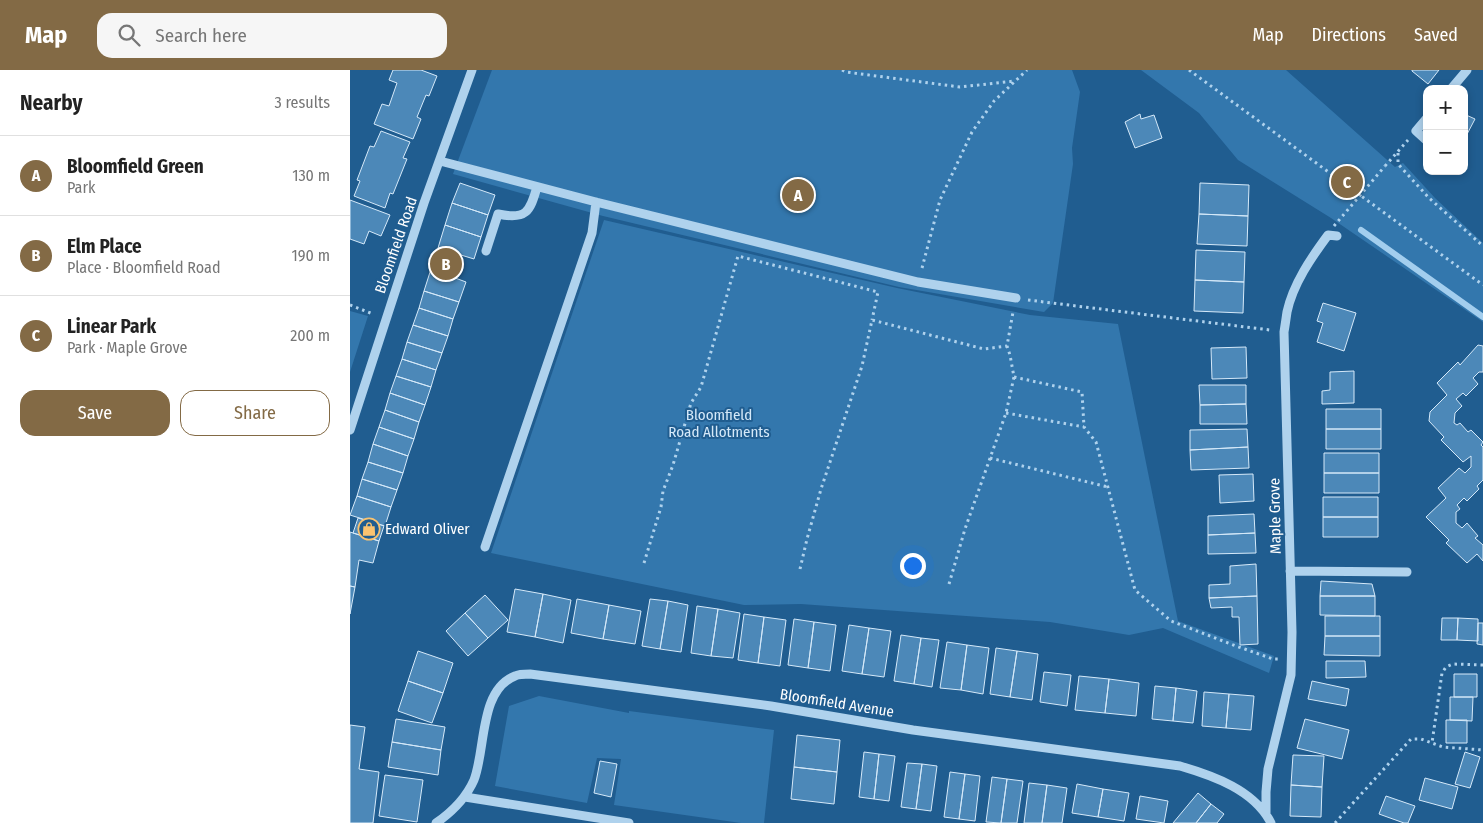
<!DOCTYPE html>
<meta charset="utf-8">
<style>
body{margin:0;font-family:"Fira Sans Condensed",sans-serif;background:#f6f6f6;color:#222}
.controls{position:absolute;right:15px;top:15px;display:grid;overflow:hidden;border-radius:10px;box-shadow:0 2px 8px #0003}
.controls button{width:45px;height:45px;display:grid;place-items:center;padding:0;border:0;border-bottom:1px solid #e0e0e0;background:#fff;color:#222;font:25px sans-serif}
.you{position:absolute;left:562px;top:495px;width:18px;height:18px;margin:-12px;border:4px solid #fff;border-radius:50%;background:#1a73e8;box-shadow:0 0 0 8px #1a73e833}
.badge{display:grid;place-items:center;width:32px;height:32px;border-radius:50%;background:#836a45;color:#fff;font-size:16px;font-weight:700}
.pin{position:absolute;translate:-50% -50%;border:2px solid #fff;box-shadow:0 1px 5px #0006}
.list{margin:0;padding:0;list-style:none}
h2{display:flex;justify-content:space-between;align-items:center;height:65px;margin:0;padding:0 20px;font-size:21px}
h2 small{font-size:16px;font-weight:400;color:#767676}
.list li{display:grid;grid-template-columns:32px 1fr auto;gap:15px;align-items:center;box-sizing:border-box;height:80px;padding:0 20px;border-top:1px solid #e0e0e0}
.list b{display:block;font-size:19px;white-space:nowrap}
.list p{margin:0;font-size:16px;white-space:nowrap;color:#767676}
.list em{font-size:16px;font-style:normal;color:#767676}
.actions{display:flex;gap:10px;padding:15px 20px}
.actions a{flex:1;padding:11px 0;border:1px solid #836a45;border-radius:15px;text-align:center;font-size:18px;color:#836a45}
.actions .main{background:#836a45;color:#fff}
.icon{flex:none;width:28px;height:28px;fill:none;stroke:currentColor;stroke-width:2;stroke-linecap:round;stroke-linejoin:round}
.map{position:relative;flex:none;width:1133px;height:753px;overflow:hidden}
header{display:flex;align-items:center;gap:30px;box-sizing:border-box;height:70px;padding:0 25px;background:#836a45;color:#fff}
header strong{font-size:24px}
nav{display:flex;gap:28px;margin-inline-start:auto;font-size:18px}
.search{width:350px;height:45px;background:#f6f6f6;display:flex;align-items:center;gap:12px;box-sizing:border-box;padding:0 18px;border-radius:15px;color:#767676;font-size:19px}
main{display:flex}
aside{flex:1;background:#fff}
.map>svg:first-child{display:block}
.green{fill:#3377ad}
.lines{fill:none;stroke-linecap:round;stroke-linejoin:round}
.stream{stroke:#a3ceee;stroke-width:6}
.building{fill:#4c88b8;stroke:#d5e9f9}
.path{stroke:#afd2ed;stroke-width:3;stroke-dasharray:2.5 4;stroke-linecap:butt}
.minor{stroke:#afd2ed;stroke-width:9}
.path-bridge{stroke:#afd2ed;stroke-width:3;stroke-dasharray:2.5 4;stroke-linecap:butt}
.labels{text-anchor:middle;stroke-width:4;stroke-linejoin:round;paint-order:stroke}
.street-label{font-size:15px;fill:#fff;stroke:#205d90}
.park-label{font-size:15px;fill:#d5e9f9;stroke:#205d90}
.poi-label{font-size:15px;fill:#fff;stroke:#205d90;text-anchor:start}
</style>
<header>
<strong>Map</strong>
<div class="search"><svg class="icon" aria-label="search" viewBox="0 0 24 24"><circle cx="10" cy="10" r="6"/><path d="M15 15l6 6"/></svg>Search here</div>
<nav><a>Map</a><a>Directions</a><a>Saved</a></nav>
</header>
<main>
<aside>
<h2>Nearby<small>3 results</small></h2>
<ul class="list">
<li><span class="badge">A</span><div><b>Bloomfield Green</b><p>Park</p></div><em>130 m</em></li>
<li><span class="badge">B</span><div><b>Elm Place</b><p>Place · Bloomfield Road</p></div><em>190 m</em></li>
<li><span class="badge">C</span><div><b>Linear Park</b><p>Park · Maple Grove</p></div><em>200 m</em></li>
</ul>
<div class="actions"><a class="main">Save</a><a>Share</a></div>
</aside>
<div class="map">
<svg width="1133" height="753" viewBox="0 0 1133 753">
<rect width="100%" height="100%" fill="#205d90"/>
<path class="green" d="M 142,0 L 722,0 L 730,22 L 722,78 L 723,94 L 703,233 L 694,242 L 549,217 L 253,146 L 103,104 Z
M 791,0 L 936,0 L 1045,97 L 1053,93 L 1085,128 L 1133,173 L 1133,252 L 981,148 L 888,90 L 849,43 Z
M 254,150 L 547,218 L 680,245 L 768,254 L 828,551 L 924,586 L 919,603 L 813,558 L 779,565 L 700,552 L 451,534 L 394,535 L 141,483 Z
M 0,241 L 18,246 L 0,302 Z
M 189,626 L 279,643 L 279,641 L 424,660 L 414,753 L 391,753 L 264,735 L 271,689 L 247,688 L 237,733 L 145,716 L 159,636 Z"/>
<g class="lines">
<path class="stream" d="M 1011,160 L 1133,247"/>
</g>
<path class="building" d="M 43,0 L 71,0 L 87,6 L 79,26 L 76,25 L 67,47 L 71,49 L 63,69 L 24,54 L 32,34 L 39,36 L 47,13 L 39,10 Z
M 1062,0 L 1089,0 L 1078,14 L 1062,1 Z
M 790,44 L 791,49 L 804,45 L 812,68 L 785,78 L 775,52 Z
M 1114,44 L 1125,49 L 1114,70 Z
M 31,61 L 60,72 L 53,88 L 57,89 L 43,124 L 40,123 L 35,138 L 4,126 L 10,111 L 7,110 L 20,76 L 24,77 Z
M 110,113 L 145,125 L 138,145 L 102,133 Z
M 850,113 L 899,115 L 898,146 L 849,144 Z
M 0,130 L 40,145 L 31,166 L 19,161 L 14,174 L 0,169 Z
M 102,133 L 138,145 L 131,167 L 95,155 Z
M 849,144 L 898,146 L 897,176 L 847,174 Z
M 95,155 L 131,167 L 124,189 L 88,178 Z
M 846,180 L 895,182 L 894,212 L 845,210 Z
M 87,181 L 110,189 L 104,207 L 81,199 Z
M 81,199 L 116,212 L 109,232 L 74,221 Z
M 845,210 L 894,212 L 893,243 L 844,241 Z
M 74,221 L 109,232 L 103,249 L 69,238 Z
M 973,233 L 1006,243 L 994,281 L 967,272 L 973,253 L 967,251 Z
M 69,238 L 103,249 L 98,266 L 63,255 Z
M 63,255 L 98,266 L 92,283 L 57,272 Z
M 57,272 L 92,283 L 86,300 L 52,289 Z
M 1128,275 L 1133,276 L 1133,302 L 1129,302 L 1123,308 L 1128,314 L 1116,326 L 1113,323 L 1106,329 L 1112,336 L 1105,343 L 1104,353 L 1107,355 L 1110,353 L 1118,362 L 1121,360 L 1133,372 L 1131,375 L 1133,377 L 1133,410 L 1127,416 L 1129,419 L 1117,431 L 1114,428 L 1107,435 L 1110,439 L 1106,442 L 1106,453 L 1112,458 L 1117,453 L 1128,466 L 1125,468 L 1133,475 L 1133,491 L 1127,484 L 1117,493 L 1096,473 L 1099,470 L 1076,447 L 1096,428 L 1088,418 L 1109,398 L 1115,403 L 1121,397 L 1121,386 L 1113,392 L 1091,370 L 1094,367 L 1079,351 L 1080,342 L 1097,325 L 1087,313 L 1108,292 L 1110,295 Z
M 896,277 L 897,308 L 862,309 L 861,278 Z
M 52,289 L 86,300 L 81,317 L 46,306 Z
M 1004,301 L 1004,333 L 972,334 L 972,321 L 980,320 L 980,302 Z
M 46,306 L 81,317 L 75,335 L 40,323 Z
M 849,315 L 896,315 L 896,334 L 850,335 Z
M 40,323 L 75,335 L 69,352 L 35,340 Z
M 896,334 L 897,354 L 850,354 L 850,335 Z
M 976,339 L 1031,339 L 1031,359 L 976,359 Z
M 35,340 L 69,352 L 64,369 L 29,357 Z
M 29,357 L 64,369 L 58,386 L 23,374 Z
M 897,359 L 898,377 L 840,380 L 840,360 Z
M 976,359 L 1031,359 L 1031,379 L 976,379 Z
M 23,374 L 58,386 L 53,403 L 18,392 Z
M 898,377 L 899,398 L 841,400 L 840,380 Z
M 974,383 L 1029,383 L 1029,403 L 974,403 Z
M 18,392 L 53,403 L 47,420 L 12,409 Z
M 974,403 L 1029,403 L 1029,423 L 974,423 Z
M 903,404 L 904,431 L 870,433 L 869,405 Z
M 12,409 L 47,420 L 41,437 L 7,426 Z
M 7,426 L 41,437 L 35,456 L 0,445 Z
M 973,427 L 1028,427 L 1028,447 L 973,447 Z
M 904,444 L 905,463 L 858,465 L 858,446 Z
M 973,447 L 1028,447 L 1028,467 L 973,467 Z
M 8,448 L 34,456 L 29,471 L 3,463 Z
M 0,462 L 29,471 L 23,493 L 9,490 L 5,517 L 0,516 Z
M 905,463 L 906,483 L 858,484 L 858,465 Z
M 906,494 L 907,526 L 859,528 L 859,515 L 880,514 L 880,496 Z
M 971,511 L 1022,514 L 1025,526 L 970,526 Z
M 0,516 L 5,517 L 0,544 Z
M 165,519 L 193,524 L 185,567 L 157,562 Z
M 193,524 L 221,530 L 213,573 L 185,567 Z
M 135,525 L 158,550 L 138,568 L 115,543 Z
M 907,526 L 908,574 L 890,575 L 889,547 L 882,547 L 882,537 L 861,538 L 859,528 Z
M 970,526 L 1025,526 L 1025,546 L 970,545 Z
M 227,529 L 259,535 L 253,569 L 221,563 Z
M 300,529 L 318,531 L 310,579 L 292,576 Z
M 318,531 L 338,535 L 331,582 L 310,579 Z
M 259,535 L 291,541 L 285,574 L 253,569 Z
M 347,536 L 368,539 L 361,586 L 341,583 Z
M 368,539 L 390,543 L 383,588 L 361,586 Z
M 115,543 L 138,568 L 118,586 L 96,561 Z
M 394,544 L 414,547 L 408,593 L 388,590 Z
M 975,546 L 1030,546 L 1030,566 L 975,566 Z
M 414,547 L 436,550 L 430,596 L 408,593 Z
M 1092,548 L 1108,548 L 1107,570 L 1091,570 Z
M 1108,548 L 1128,549 L 1128,571 L 1107,570 Z
M 444,549 L 464,552 L 458,598 L 438,595 Z
M 464,552 L 486,555 L 480,601 L 458,598 Z
M 1128,553 L 1133,553 L 1133,575 L 1127,574 Z
M 499,555 L 519,558 L 512,604 L 492,601 Z
M 519,558 L 541,561 L 534,607 L 512,604 Z
M 551,565 L 571,568 L 564,614 L 544,611 Z
M 975,566 L 1030,566 L 1030,586 L 974,585 Z
M 571,568 L 589,570 L 582,617 L 564,614 Z
M 597,572 L 617,575 L 611,620 L 590,618 Z
M 617,575 L 639,578 L 633,624 L 611,620 Z
M 646,578 L 667,581 L 660,627 L 640,624 Z
M 68,581 L 103,593 L 93,623 L 58,611 Z
M 667,581 L 688,584 L 682,630 L 660,627 Z
M 976,591 L 1015,591 L 1016,607 L 976,608 Z
M 694,602 L 721,605 L 717,636 L 690,632 Z
M 1104,604 L 1127,604 L 1127,627 L 1104,627 Z
M 729,606 L 759,609 L 755,643 L 725,640 Z
M 759,609 L 789,613 L 786,646 L 755,643 Z
M 58,611 L 93,623 L 82,653 L 48,641 Z
M 962,611 L 999,619 L 996,636 L 958,629 Z
M 805,616 L 826,618 L 823,651 L 802,649 Z
M 826,618 L 847,621 L 843,653 L 823,651 Z
M 854,622 L 879,624 L 876,658 L 852,656 Z
M 879,624 L 904,626 L 901,660 L 876,658 Z
M 1100,627 L 1123,627 L 1122,651 L 1100,650 Z
M 46,649 L 95,657 L 91,680 L 42,672 Z
M 955,649 L 999,660 L 992,689 L 947,678 Z
M 1096,650 L 1117,650 L 1117,673 L 1096,673 Z
M 0,655 L 15,657 L 9,699 L 29,702 L 23,753 L 0,753 Z
M 447,665 L 490,670 L 487,702 L 444,697 Z
M 42,672 L 91,680 L 88,705 L 38,697 Z
M 514,682 L 529,684 L 524,729 L 509,727 Z
M 1115,682 L 1130,687 L 1120,718 L 1105,714 Z
M 529,684 L 545,686 L 539,731 L 524,729 Z
M 943,685 L 974,686 L 972,717 L 941,715 Z
M 250,691 L 267,694 L 261,727 L 244,723 Z
M 557,693 L 572,694 L 566,739 L 551,737 Z
M 572,694 L 587,696 L 581,741 L 566,739 Z
M 444,697 L 487,702 L 484,734 L 441,729 Z
M 600,702 L 615,704 L 609,749 L 594,747 Z
M 615,704 L 630,706 L 625,751 L 609,749 Z
M 35,705 L 73,710 L 67,752 L 29,746 Z
M 642,707 L 657,709 L 651,753 L 636,752 Z
M 1075,708 L 1108,717 L 1102,739 L 1069,730 Z
M 657,709 L 673,711 L 667,753 L 651,753 Z
M 679,713 L 697,715 L 692,753 L 674,753 Z
M 727,714 L 753,719 L 748,747 L 722,743 Z
M 697,715 L 717,718 L 712,753 L 692,753 Z
M 941,715 L 972,717 L 971,747 L 940,746 Z
M 753,719 L 779,723 L 774,751 L 748,747 Z
M 848,723 L 861,734 L 846,753 L 823,753 Z
M 790,726 L 818,731 L 814,753 L 786,749 Z
M 1036,726 L 1065,736 L 1058,753 L 1054,753 L 1029,744 Z
M 861,734 L 874,744 L 867,753 L 846,753 Z"/>
<g class="lines">
<path class="path" d="M 492,0 L 496,2 L 610,17 L 665,11
M 839,0 L 1133,215
M 1048,83 L 1048,94 L 1079,128 L 1133,176
M 1035,96 L 1058,70
M 572,198 L 590,130 L 622,62 L 644,31 L 677,0
M 678,230 L 920,260
M 0,235 L 23,244
M 664,307 L 732,322 L 734,357 L 746,372 L 785,520 L 821,551 L 886,576 L 923,589 L 928,589
M 656,343 L 734,357
M 640,388 L 758,417
M 294,493 L 311,437 L 313,421 L 323,395 L 341,333 L 351,317 L 388,186 L 528,222 L 522,250
M 450,499 L 457,469 L 471,419 L 512,296 L 522,250 L 634,279 L 657,276
M 599,514 L 615,459 L 656,343 L 664,307 L 660,285 L 657,276 L 663,242
M 1133,595 L 1103,594 L 1096,597 L 1092,603 L 1082,673 L 1093,677 L 1133,680
M 985,753 L 1061,669 L 1071,669 L 1082,673"/>
<path class="minor" d="M 1101,19 L 1117,0
M 1077,48 L 1066,61 L 1077,71
M 90,91 L 246,132 L 568,212 L 666,228
M 136,181 L 148,144 C 176,150 180,142 187,117
M 0,360 L 74,133 L 122,0
M 135,477 L 242,163 L 246,132
M 940,501 L 1057,502
M 115,727 L 279,753
M 916,743 L 916,722 L 918,699 L 941,605 L 942,562 L 934,262 C 935,256 936,249 937,242 C 943,214 961,188 978,165 L 987,166
M 86,753 C 102,742 116,728 124,710 C 136,679 129,620 165,606 C 169,604 176,604 180,604 L 421,636 L 563,660 L 830,696 C 864,706 904,720 921,753"/>
<path class="path-bridge" d="M 984,156 L 1035,96"/>
</g>
<defs>
<g id="shop-ring" transform="scale(1.125)"><circle r="9.5" fill="#205d90" stroke="#fac370" stroke-width="1.5"/><path d="M-5-2.5h2.3a2.7 3.5 0 0 1 5.4 0H5L5.5 6h-11ZM-1.5-2.5h3a1.5 2.3 0 0 0-3 0Z" fill="#fac370"/></g>
</defs>
<g fill-rule="evenodd">
<use href="#shop-ring" x="19" y="459"/>
</g>
<g class="labels">
<g class="street-label">
<text transform="translate(46 175) rotate(-71)" y="5">Bloomfield Road</text>
<text transform="translate(925 446) rotate(-91)" y="5">Maple Grove</text>
<text transform="translate(487 633) rotate(9)" y="5">Bloomfield Avenue</text>
</g>
<g class="park-label">
<text x="369" y="350">Bloomfield<tspan x="369" dy="17">Road Allotments</tspan></text>
</g>
<g class="poi-label">
<text x="35" y="464">Edward Oliver</text>
</g>
</g>
</svg>
<div class="controls">
<button>+</button>
<button>−</button>
</div>
<div class="you"></div>
<div class="pin badge" style="left:448px;top:125px">A</div>
<div class="pin badge" style="left:96px;top:194px">B</div>
<div class="pin badge" style="left:997px;top:112px">C</div>
</div>
</main>
